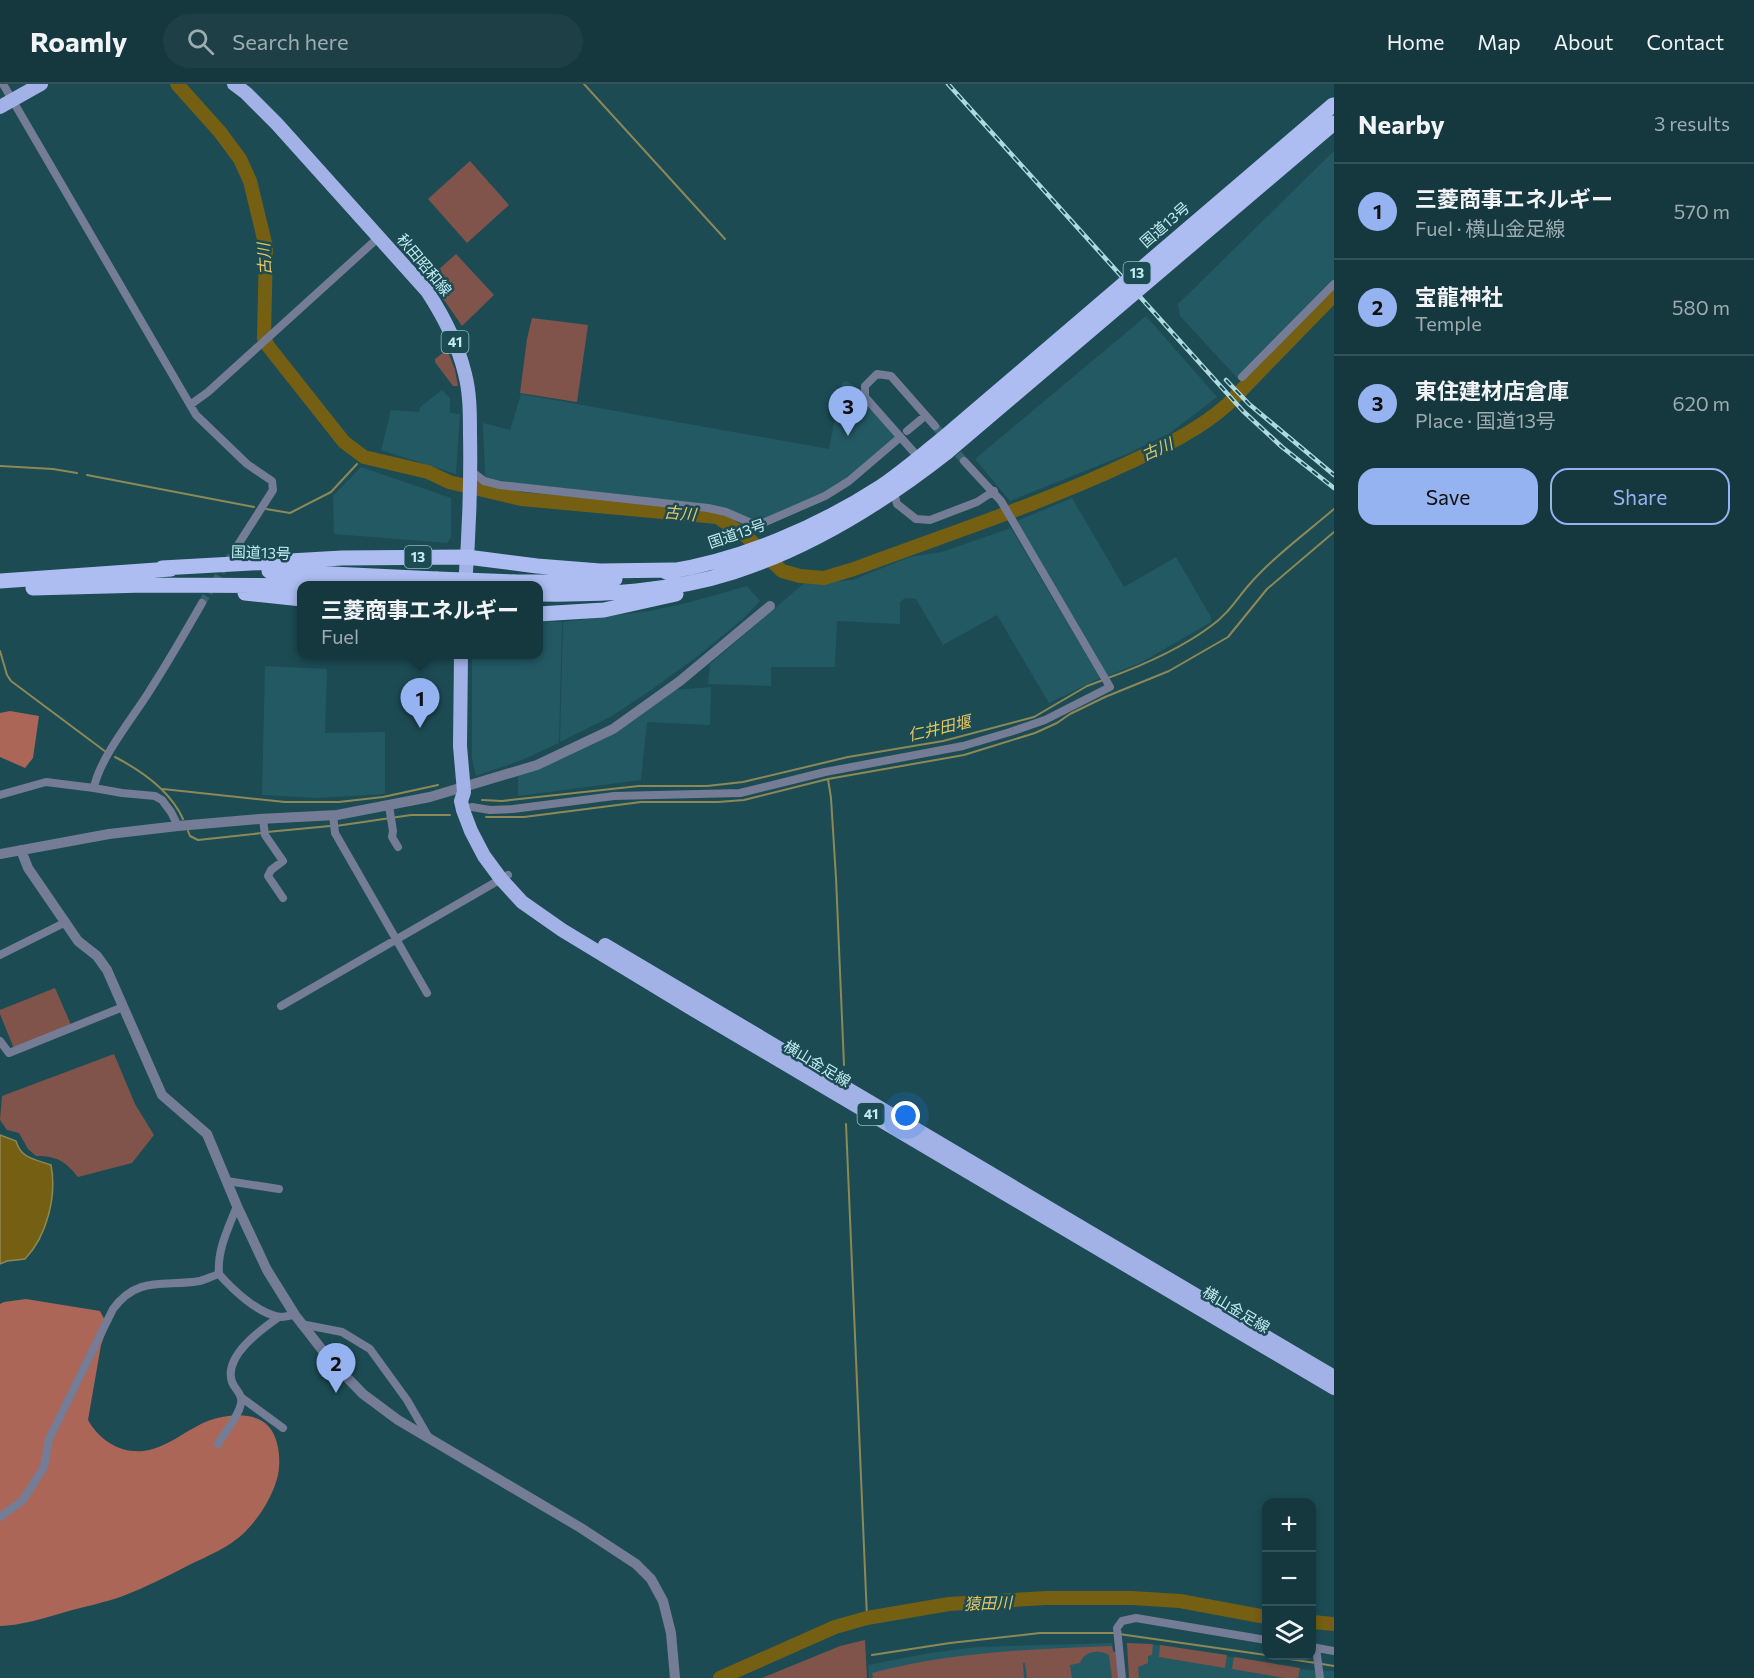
<!DOCTYPE html>
<meta charset="utf-8">
<style>
body{margin:0;font-family:Commissioner,"Noto Sans JP",sans-serif;background:#1e3f46;color:#f1f3f6}
.controls{position:absolute;right:18px;bottom:18px;display:grid;overflow:hidden;border-radius:12px;box-shadow:0 3px 9px #0003}
.controls button{width:54px;height:54px;display:grid;place-items:center;padding:0;border:0;border-bottom:2px solid #345259;background:#15383f;color:#f1f3f6;font:30px sans-serif}
.you{position:absolute;left:906px;top:1032px;width:21px;height:21px;margin:-15px;border:4px solid #fff;border-radius:50%;background:#1a73e8;box-shadow:0 0 0 9px #1a73e833}
.badge{display:grid;place-items:center;width:39px;height:39px;border-radius:50%;background:#95b2f1;color:#111;font-size:20px;font-weight:700}
.pin{position:absolute;translate:-50% -50px;filter:drop-shadow(0 2px 3px #0008)}
.pin::after{content:'';position:absolute;top:32px;width:21px;height:18px;background:inherit;clip-path:polygon(0 0,100% 0,50% 100%)}
.popup{position:absolute;left:297px;top:497px;width:246px;height:78px;box-sizing:border-box;display:grid;place-content:center;border-radius:12px;background:#15383f;filter:drop-shadow(0 2px 4px #0005);font-size:20px;white-space:nowrap;color:#9dacb0}
.popup b{font-size:22px;color:#f1f3f6}
.popup::after{content:'';position:absolute;left:50%;top:100%;margin-left:-12px;border:12px solid transparent;border-top-color:#15383f}
.list{margin:0;padding:0;list-style:none}
h2{display:flex;justify-content:space-between;align-items:center;height:78px;margin:0;padding:0 24px;font-size:26px}
h2 small{font-size:20px;font-weight:400;color:#9dacb0}
.list li{display:grid;grid-template-columns:39px 1fr auto;gap:18px;align-items:center;box-sizing:border-box;height:96px;padding:0 24px;border-top:2px solid #345259}
.list b{display:block;font-size:22px;white-space:nowrap}
.list p{margin:0;font-size:20px;white-space:nowrap;color:#9dacb0}
.list em{font-size:20px;font-style:normal;color:#9dacb0}
.actions{display:flex;gap:12px;padding:18px 24px}
.actions a{flex:1;padding:14px 0;border:2px solid #95b2f1;border-radius:18px;text-align:center;font-size:21px;color:#95b2f1}
.actions .main{background:#95b2f1;color:#111}
.icon{flex:none;width:33px;height:33px;fill:none;stroke:currentColor;stroke-width:2;stroke-linecap:round;stroke-linejoin:round}
.map{position:relative;flex:none;width:1334px;height:1594px;overflow:hidden}
header{display:flex;align-items:center;gap:36px;box-sizing:border-box;height:84px;padding:0 30px;background:#15383f;border-bottom:2px solid #345259}
header strong{font-size:28px}
nav{display:flex;gap:33px;margin-inline-start:auto;font-size:21px}
.search{width:420px;height:54px;background:#1e3f46;display:flex;align-items:center;gap:15px;box-sizing:border-box;padding:0 21px;border-radius:33px;color:#9dacb0;font-size:22px}
main{display:flex}
aside{flex:1;background:#15383f}
.map>svg:first-child{display:block}
.built{fill:#235963}
.green{fill:#80544b}
.forest{fill:#ac6658}
.water{fill:#755f13;stroke:#8c8956;stroke-width:1.5}
.lines{fill:none;stroke-linecap:round;stroke-linejoin:round}
.stream{stroke:#8c8956;stroke-width:2}
.river{stroke:#755f13;stroke-width:14}
.minor-tunnel{stroke:#35636c;stroke-width:8;stroke-dasharray:8 4;stroke-linecap:butt}
.minor{stroke:#747c96;stroke-width:8}
.tertiary{stroke:#747c96;stroke-width:10}
.primary{stroke:#a2b2e7;stroke-width:14}
.trunk{stroke:#adbdf1;stroke-width:15}
.rail-casing{stroke:#afd9e1;stroke-width:4.5}
.rail{stroke:#1c4b54;stroke-width:2;stroke-dasharray:7;stroke-linecap:butt}
.trunk-bridge{stroke:#adbdf1;stroke-width:15}
.labels{text-anchor:middle;stroke-width:5;stroke-linejoin:round;paint-order:stroke}
.shield{fill:#1c4b54;stroke:#90bbc3;stroke-width:1.5}
.shield-label{font-size:14px;font-weight:bold;fill:#c2ebf3}
.street-label{font-size:15px;fill:#c2ebf3;stroke:#1c4b54}
.water-label{font-size:16px;font-style:italic;fill:#e5c663;stroke:#1c4b54}
</style>
<header>
<strong>Roamly</strong>
<div class="search"><svg class="icon" aria-label="search" viewBox="0 0 24 24"><circle cx="10" cy="10" r="6"/><path d="M15 15l6 6"/></svg>Search here</div>
<nav><a>Home</a><a>Map</a><a>About</a><a>Contact</a></nav>
</header>
<main>
<div class="map">
<svg width="1334" height="1594" viewBox="0 0 1334 1594">
<rect width="100%" height="100%" fill="#1c4b54"/>
<path class="built" d="M 1334,67 L 1334,203 L 1241,298 L 1180,232 L 1178,220 Z
M 1146,232 L 1217,313 L 1170,349 L 1127,370 L 1010,417 L 975,375 Z
M 847,297 L 855,303 L 860,312 L 896,353 L 847,396 L 823,411 L 763,438 L 753,437 L 728,426 L 523,401 L 485,393 L 483,339 L 510,346 L 521,310 L 829,365 L 842,298 Z
M 442,306 L 450,314 L 450,329 L 460,330 L 456,390 L 381,366 L 391,326 L 419,328 L 420,323 Z
M 361,383 L 451,414 L 451,453 L 447,459 L 334,450 L 333,412 Z
M 1072,414 L 1124,503 L 1176,473 L 1211,533 L 1211,538 L 1142,578 L 1108,592 L 1017,437 Z
M 1011,444 L 1100,594 L 1049,619 L 997,531 L 943,561 L 916,515 L 905,514 L 900,518 L 900,540 L 837,537 L 835,583 L 771,583 L 771,602 L 708,600 L 710,580 L 803,500 L 853,496 L 909,473 L 942,468 Z
M 747,502 L 760,517 L 743,535 L 699,571 L 654,604 L 612,632 L 560,658 L 563,538 L 649,527 L 687,519 Z
M 539,537 L 562,538 L 559,659 L 522,676 L 476,692 L 472,674 L 472,571 L 538,570 Z
M 265,582 L 327,585 L 325,649 L 385,648 L 385,710 L 317,714 L 262,711 Z
M 711,603 L 710,641 L 647,638 L 641,696 L 518,712 L 518,691 L 569,670 L 673,606 Z
M 1112,1559 L 1113,1567 L 1116,1569 L 1119,1594 L 869,1594 L 868,1581 L 930,1569 L 977,1563 Z
M 1127,1559 L 1160,1561 L 1307,1586 L 1334,1587 L 1334,1594 L 1131,1594 Z"/>
<path class="green" d="M 470,77 L 509,121 L 467,159 L 428,115 Z
M 456,170 L 494,211 L 462,242 L 429,194 Z
M 532,234 L 588,241 L 577,318 L 520,309 L 527,255 Z
M 444,268 L 448,268 L 455,286 L 458,302 L 453,302 L 435,278 L 435,275 Z
M 55,904 L 72,943 L 15,967 L 0,930 L 0,926 Z
M 114,970 L 135,1020 L 154,1051 L 132,1079 L 78,1093 C 65,1077 57,1072 36,1072 L 28,1065 L 19,1049 L 7,1046 L 0,1036 L 2,1012 Z
M 865,1556 L 867,1594 L 762,1594 L 840,1562 Z
M 1127,1559 L 1153,1560 L 1152,1571 L 1148,1572 L 1148,1579 L 1138,1583 L 1139,1594 L 1129,1594 Z
M 1160,1561 L 1227,1571 L 1225,1584 L 1159,1573 Z
M 1112,1562 L 1113,1567 L 1116,1569 L 1119,1594 L 1112,1594 L 1109,1571 C 1099,1565 1084,1567 1080,1579 L 1070,1581 L 1072,1594 L 1027,1594 L 1025,1579 L 1023,1579 L 1024,1594 L 873,1594 L 872,1589 C 950,1568 1032,1565 1112,1562 Z
M 1234,1573 L 1300,1584 L 1298,1594 L 1285,1594 L 1232,1585 Z"/>
<path class="forest" d="M 10,627 L 39,632 L 33,674 L 25,684 L 0,673 L 0,629 Z
M 26,1215 L 100,1227 L 108,1242 L 101,1261 L 88,1336 C 101,1359 126,1373 153,1365 C 170,1360 185,1348 201,1340 C 220,1331 254,1325 269,1343 C 279,1354 281,1376 278,1391 C 273,1412 260,1433 244,1449 C 229,1463 208,1472 189,1481 C 168,1492 146,1503 123,1512 C 104,1519 82,1523 62,1529 C 41,1535 22,1541 0,1542 L 0,1220 L 4,1218 Z"/>
<path class="water" d="M 0,1051 L 16,1057 C 21,1075 35,1075 51,1081 C 57,1112 47,1152 25,1175 L 7,1177 L 0,1180 Z"/>
<g class="lines">
<path class="stream" d="M 584,0 L 725,155
M 362,375 L 364,373
M 0,382 L 53,385 L 77,389
M 87,391 L 254,423
M 266,425 L 290,429 L 331,408 L 357,380
M 0,567 L 7,591 L 11,597 L 106,668
M 1108,594 C 1141,582 1183,563 1211,542 C 1227,531 1236,516 1248,502 C 1273,473 1305,450 1334,425
M 115,673 C 142,687 170,706 183,735
M 828,695 L 831,714 L 836,794 L 844,981
M 163,705 L 285,718 L 339,718 L 383,713 L 438,701
M 482,716 L 502,717 L 639,702 L 707,702 L 743,698 L 848,673 L 943,657 L 1034,633 L 1087,602 L 1103,596
M 486,733 L 524,733 L 641,718 L 718,718 L 744,716 L 828,695 L 964,671 L 1035,649 L 1057,639 L 1070,630 L 1105,613 L 1169,587 L 1228,553 L 1267,505 L 1334,448
M 336,742 L 411,731 L 450,731
M 188,747 L 190,752 L 198,756 L 262,749
M 267,748 L 330,742
M 846,1040 L 867,1534
M 1119,1550 L 1266,1571
M 872,1571 L 950,1559 L 1040,1549 L 1114,1549
M 1269,1572 L 1316,1579
M 1322,1580 L 1334,1582"/>
<path class="river" d="M 177,0 L 220,48 L 240,75 L 250,97 L 266,163 L 264,254 L 268,262 L 344,358 L 364,373 L 428,388 L 449,398 L 521,415 L 717,433 L 746,452 L 782,487 L 800,492 L 824,494 L 854,485 C 945,451 1038,421 1126,380 C 1162,363 1198,347 1228,320 L 1334,211
M 1312,1538 L 1334,1540
M 720,1594 L 835,1543 L 867,1534 L 949,1520 L 1046,1514 L 1132,1514 L 1180,1517 L 1266,1533"/>
<path class="minor-tunnel" d="M 935,342 L 964,377
M 202,519 L 234,467"/>
<path class="minor" d="M 3,0 L 196,331 L 247,380 L 272,397 L 273,406 L 234,467
M 1242,293 L 1334,200
M 190,321 L 208,308 L 379,153
M 907,347 L 925,332
M 919,374 L 865,313 L 865,302 L 877,290 L 891,292 L 935,342
M 471,387 L 484,397 L 500,401 L 708,424 L 726,428 L 751,439 L 763,439 L 825,412 L 849,397 L 897,356
M 894,409 L 897,420 L 916,435 L 930,436 L 977,418 L 994,407
M 0,711 L 46,698 L 94,704
M 389,722 L 393,747 L 392,753 L 398,763
M 472,723 L 490,726 L 513,725 L 614,712 L 740,709 L 825,688 L 963,662 L 1010,648 L 1045,636 L 1110,603 L 1001,417 L 964,377
M 333,731 L 335,749 L 427,909
M 263,735 L 265,751 L 283,777 L 271,786 L 268,792 L 283,814
M 178,742 L 171,728 L 162,716 L 155,712 L 122,709 L 94,704 C 99,674 136,630 152,603 C 170,575 186,547 202,519
M 0,871 L 66,838
M 281,922 L 508,791
M 0,957 L 9,969 L 123,923
M 227,1097 L 279,1105
M 237,1122 C 228,1145 217,1166 219,1190 C 232,1205 259,1231 281,1233 C 285,1233 291,1231 295,1231
M 301,1240 L 342,1248 L 370,1265 L 407,1316 L 429,1354
M 242,1314 L 283,1344
M 218,1360 C 225,1348 239,1332 241,1319 C 243,1310 235,1306 232,1298 C 223,1272 262,1245 279,1233
M 0,1433 L 23,1416 L 44,1383 L 49,1355 L 113,1225 C 138,1191 165,1203 200,1197 C 206,1195 213,1192 219,1190
M 1312,1563 L 1334,1567
M 1316,1564 L 1320,1594
M 1122,1594 L 1117,1544 L 1122,1537 L 1136,1534 L 1266,1556"/>
<path class="tertiary" d="M 21,766 L 28,784 L 78,857 L 97,872 L 107,886 L 162,1011 L 207,1050 L 237,1122 L 267,1186 L 295,1231 L 330,1276 L 363,1310 L 398,1336 L 581,1444 L 636,1480 L 651,1495 L 663,1517 L 671,1549 L 675,1594
M 0,770 L 109,750 L 178,742 L 259,735 L 337,731 L 430,713 L 537,681 L 613,645 L 680,597 L 770,522"/>
<path class="primary" d="M 234,0 L 246,9 L 277,40 L 427,207 C 444,233 458,260 465,290 C 470,309 470,330 470,350 C 471,401 469,451 465,502
M 0,23 L 41,0
M 461,570 L 460,662 L 464,708 L 461,717 L 463,726 L 471,747 L 484,772 L 501,795 L 522,818 L 562,846 L 694,926 L 1334,1304
M 605,861 L 1334,1293"/>
<path class="trunk" d="M 162,484 L 342,474 L 467,473 L 537,482 L 600,487 L 674,486
M 269,487 L 437,495
M 666,488 C 742,476 817,444 882,402 C 902,388 921,372 940,357
M 0,497 L 171,485
M 514,498 L 577,498 L 615,495
M 33,504 L 145,501 L 339,502
M 245,509 L 302,515
M 538,510 C 603,511 671,508 733,488 C 812,463 882,419 947,368
M 538,530 L 604,526 L 676,510"/>
<g class="rail-casing">
<path id="rail" d="M 948,0 L 1243,327 L 1282,363 L 1334,404
M 1226,296 L 1249,320 L 1334,391"/>
</g>
<use href="#rail" class="rail"/>
<path class="trunk-bridge" d="M 940,357 L 1333,21
M 947,368 L 1334,39
M 437,495 L 514,498"/>
</g>
<g class="labels">
<g class="shield">
<rect x="1123.5" y="178" width="27" height="22" rx="4.5"/>
<rect x="441.5" y="247" width="27" height="22" rx="4.5"/>
<rect x="404.5" y="462" width="27" height="22" rx="4.5"/>
<rect x="857.5" y="1019" width="27" height="22" rx="4.5"/>
</g>
<g class="shield-label">
<text x="1137" y="194">13</text>
<text x="455" y="263">41</text>
<text x="418" y="478">13</text>
<text x="871" y="1035">41</text>
</g>
<g class="street-label">
<text transform="translate(1165 141) rotate(-41)" y="5">国道13号</text>
<text transform="translate(424 181) rotate(50)" y="5">秋田昭和線</text>
<text transform="translate(737 450) rotate(-19)" y="5">国道13号</text>
<text transform="translate(261 469) rotate(2)" y="5">国道13号</text>
<text transform="translate(817 980) rotate(31)" y="5">横山金足線</text>
<text transform="translate(1236 1226) rotate(31)" y="5">横山金足線</text>
</g>
<g class="water-label">
<text transform="translate(264 175) rotate(-93)" y="6">古川</text>
<text transform="translate(1157 365) rotate(-24)" y="6">古川</text>
<text transform="translate(680 429) rotate(5)" y="6">古川</text>
<text transform="translate(939 644) rotate(-13)" y="6">仁井田堰</text>
<text transform="translate(988 1519) rotate(-2)" y="6">猿田川</text>
</g>
</g>
</svg>
<div class="controls">
<button>+</button>
<button>−</button>
<button><svg class="icon" aria-label="layers" viewBox="0 0 24 24"><path d="M12 4l9 5-9 5-9-5zM3 14l9 5 9-5"/></svg></button>
</div>
<div class="you"></div>
<div class="pin badge" style="left:420px;top:644px">1</div>
<div class="popup"><b>三菱商事エネルギー</b>Fuel</div>
<div class="pin badge" style="left:336px;top:1309px">2</div>
<div class="pin badge" style="left:848px;top:352px">3</div>
</div>
<aside>
<h2>Nearby<small>3 results</small></h2>
<ul class="list">
<li><span class="badge">1</span><div><b>三菱商事エネルギー</b><p>Fuel · 横山金足線</p></div><em>570 m</em></li>
<li><span class="badge">2</span><div><b>宝龍神社</b><p>Temple</p></div><em>580 m</em></li>
<li><span class="badge">3</span><div><b>東住建材店倉庫</b><p>Place · 国道13号</p></div><em>620 m</em></li>
</ul>
<div class="actions"><a class="main">Save</a><a>Share</a></div>
</aside>
</main>
